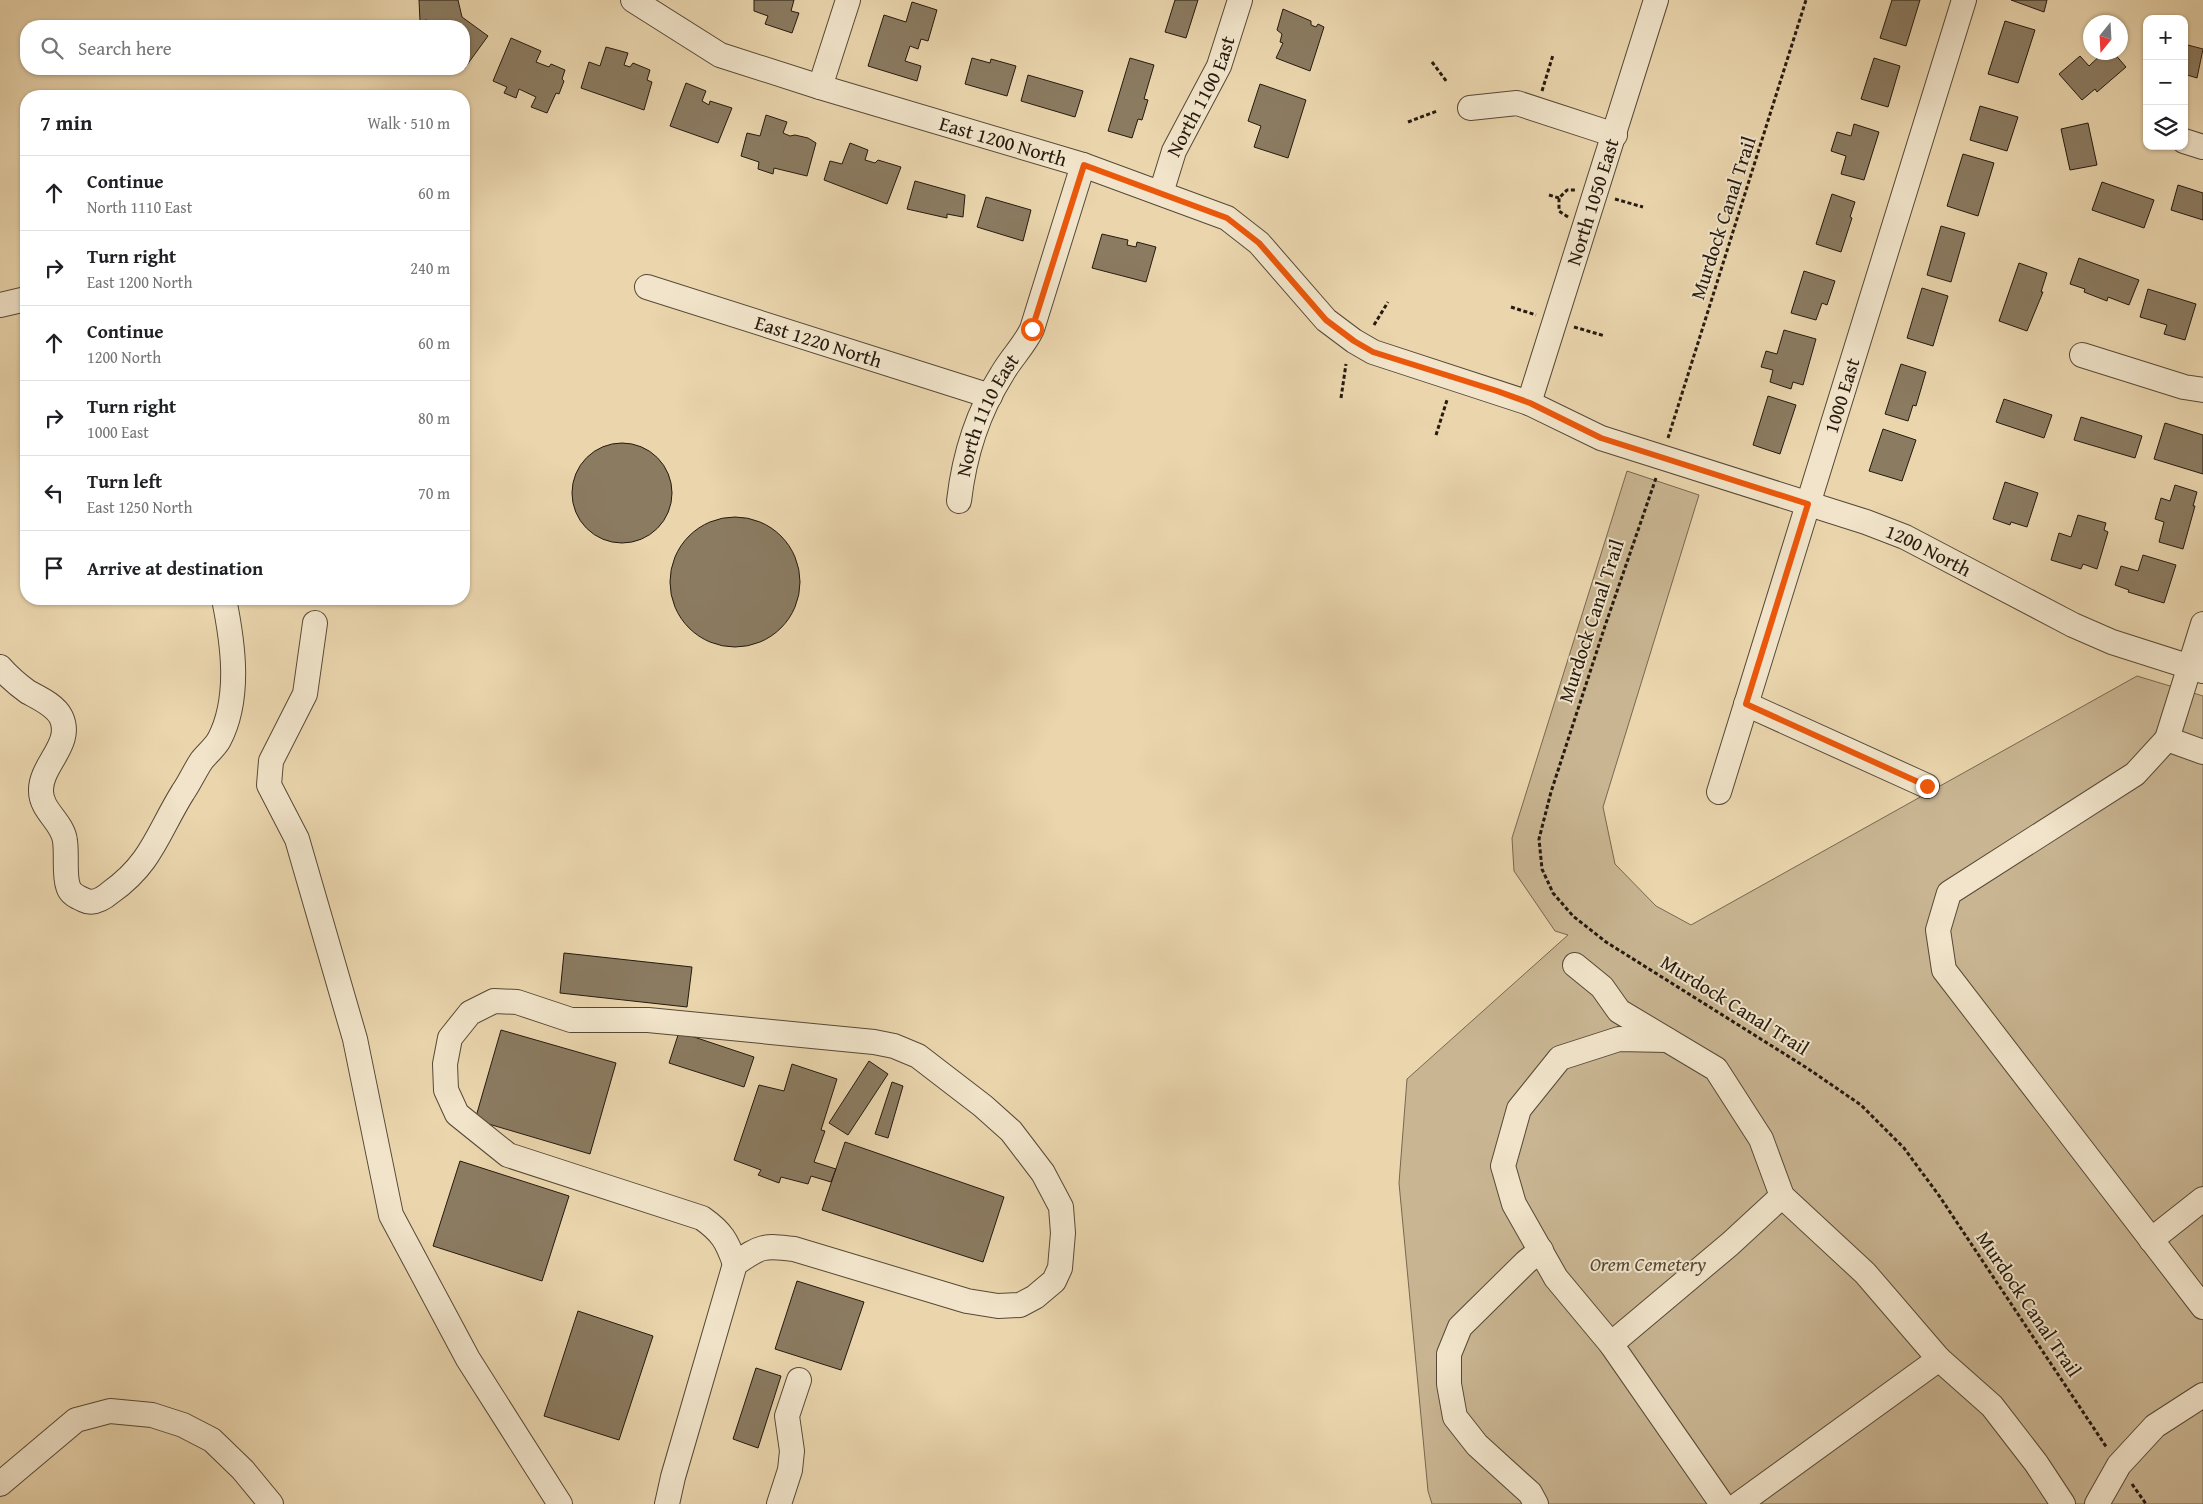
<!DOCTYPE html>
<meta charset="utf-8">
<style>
body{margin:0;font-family:"Gentium Book Plus",serif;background:#f2f2f2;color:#202124}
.controls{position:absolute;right:15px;top:15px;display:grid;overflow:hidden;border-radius:10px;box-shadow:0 1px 4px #0004}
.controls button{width:45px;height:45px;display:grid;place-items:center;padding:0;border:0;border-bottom:1px solid #e0e0e0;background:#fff;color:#202124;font:25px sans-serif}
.compass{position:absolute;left:2083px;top:15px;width:45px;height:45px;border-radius:50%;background:#fff;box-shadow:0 1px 4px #0004;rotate:198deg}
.stop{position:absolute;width:15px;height:15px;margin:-11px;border:4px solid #ea580c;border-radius:50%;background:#fff}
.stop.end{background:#ea580c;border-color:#fff;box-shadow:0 1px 5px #0008}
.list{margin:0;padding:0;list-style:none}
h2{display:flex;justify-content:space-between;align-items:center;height:65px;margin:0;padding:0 20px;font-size:21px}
h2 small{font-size:16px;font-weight:400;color:#757577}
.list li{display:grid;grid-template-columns:32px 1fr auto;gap:15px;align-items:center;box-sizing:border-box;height:75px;padding:0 20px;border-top:1px solid #e0e0e0}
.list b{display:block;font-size:19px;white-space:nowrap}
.list p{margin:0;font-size:16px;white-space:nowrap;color:#757577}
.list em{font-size:16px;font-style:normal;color:#757577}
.icon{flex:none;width:28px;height:28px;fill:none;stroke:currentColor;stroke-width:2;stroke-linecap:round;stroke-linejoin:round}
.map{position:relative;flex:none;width:2203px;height:1504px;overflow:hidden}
.search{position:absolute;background:#fff;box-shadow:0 1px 4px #0004;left:20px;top:20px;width:450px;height:55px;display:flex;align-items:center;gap:12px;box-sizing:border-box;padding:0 18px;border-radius:20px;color:#757577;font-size:19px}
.panel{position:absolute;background:#fff;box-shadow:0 1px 4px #0004;left:20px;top:90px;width:450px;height:515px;border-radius:20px}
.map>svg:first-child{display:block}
.green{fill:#c9b592;stroke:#776850}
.building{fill:#8b7b61;stroke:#251a0f}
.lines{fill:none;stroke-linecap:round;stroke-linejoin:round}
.minor-casing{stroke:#564936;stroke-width:26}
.path{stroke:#251a0f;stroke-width:3;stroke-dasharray:4 2.5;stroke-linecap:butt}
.minor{stroke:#f1e4ca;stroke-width:24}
.route{stroke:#ea580c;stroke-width:6}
.labels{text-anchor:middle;stroke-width:4;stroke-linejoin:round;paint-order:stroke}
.street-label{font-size:20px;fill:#251a0f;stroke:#f1e4ca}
.park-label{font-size:20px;font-style:italic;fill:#564836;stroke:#f1e4ca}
</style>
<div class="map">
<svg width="2203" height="1504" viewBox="0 0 2203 1504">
<rect width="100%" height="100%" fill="#ead5ad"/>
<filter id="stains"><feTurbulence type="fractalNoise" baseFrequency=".004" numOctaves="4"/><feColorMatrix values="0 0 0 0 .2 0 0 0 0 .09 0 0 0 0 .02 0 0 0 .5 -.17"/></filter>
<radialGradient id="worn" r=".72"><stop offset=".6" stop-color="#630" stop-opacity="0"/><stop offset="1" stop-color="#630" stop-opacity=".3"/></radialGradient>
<path class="green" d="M 1627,471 L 1699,495 L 1603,807 L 1615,864 L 1656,906 L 1691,925 L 2137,676 L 2203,696 L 2203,1504 L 1432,1504 L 1428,1491 L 1399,1183 L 1407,1079 L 1568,935 L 1555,931 L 1514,871 L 1512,838 Z"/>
<path class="building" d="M 419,0 L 458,0 L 462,17 L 488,36 L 464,69 L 464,26 L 429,26 L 427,20 L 420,21 Z
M 754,0 L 794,0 L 791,11 L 799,13 L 792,33 L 765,24 L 768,16 L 754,11 Z
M 1175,0 L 1198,0 L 1186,38 L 1165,32 Z
M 1892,0 L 1920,0 L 1906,46 L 1880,38 Z
M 2011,0 L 2047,0 L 2044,12 Z
M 912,2 L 937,10 L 928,41 L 921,39 L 918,49 L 910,46 L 905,61 L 921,66 L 917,81 L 868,66 L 884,15 L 906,22 Z
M 1283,9 L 1311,21 L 1311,25 L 1316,27 L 1318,24 L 1324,27 L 1310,71 L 1276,58 L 1283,43 L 1280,42 L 1282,34 L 1277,30 Z
M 2005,21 L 2035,30 L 2018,83 L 1988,74 Z
M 511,38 L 541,51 L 536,62 L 549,67 L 551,64 L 565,70 L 562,79 L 564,81 L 559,94 L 556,93 L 547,113 L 531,107 L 536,97 L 519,89 L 516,98 L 504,93 L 507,87 L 493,81 Z
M 2184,44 L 2203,49 L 2197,78 L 2184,74 Z
M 606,47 L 628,53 L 624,65 L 630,67 L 633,63 L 650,70 L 647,80 L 652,82 L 644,110 L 581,88 L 589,62 L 600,66 Z
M 2104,52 L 2113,52 L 2126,67 L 2097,92 L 2095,89 L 2082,100 L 2059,74 L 2080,56 L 2089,66 Z
M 972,58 L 990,63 L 991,59 L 1016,66 L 1007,96 L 965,84 Z
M 1130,58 L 1154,65 L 1144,99 L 1148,100 L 1142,120 L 1138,119 L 1132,138 L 1108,131 Z
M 1874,58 L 1900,66 L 1888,107 L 1861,99 Z
M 1028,75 L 1083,91 L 1075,117 L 1021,101 Z
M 686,83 L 706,91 L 702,101 L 709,105 L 710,101 L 732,108 L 718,143 L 670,126 Z
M 1260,84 L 1306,100 L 1288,158 L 1254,147 L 1261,126 L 1248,121 Z
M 1980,106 L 2018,117 L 2007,151 L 1970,140 Z
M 766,115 L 787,122 L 783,133 L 790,136 L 795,135 L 808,138 L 816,143 L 807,176 L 774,168 L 773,174 L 758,169 L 759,162 L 741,156 L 747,133 L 760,136 Z
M 2088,123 L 2097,165 L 2070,170 L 2061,129 Z
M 1854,124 L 1879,132 L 1864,180 L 1841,174 L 1846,156 L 1831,151 L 1837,132 L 1851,136 Z
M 850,143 L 868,150 L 865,160 L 875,163 L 878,160 L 901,167 L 887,204 L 824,180 L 830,161 L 842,164 Z
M 1963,154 L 1994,163 L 1978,216 L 1947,206 Z
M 915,181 L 965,195 L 963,217 L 947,214 L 947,218 L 907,209 Z
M 2102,182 L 2154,200 L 2144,228 L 2092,210 Z
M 2178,185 L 2203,193 L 2203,220 L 2171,210 Z
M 1832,194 L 1855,202 L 1850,217 L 1852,218 L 1841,252 L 1816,244 Z
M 986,197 L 1031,210 L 1023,241 L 977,227 Z
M 1941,226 L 1965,233 L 1951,282 L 1927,275 Z
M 1102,234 L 1128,240 L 1127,245 L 1136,247 L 1137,242 L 1156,247 L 1146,282 L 1092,268 Z
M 2079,258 L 2139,280 L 2129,305 L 2108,297 L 2107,301 L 2084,292 L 2085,289 L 2070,284 Z
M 2019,263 L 2047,273 L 2041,292 L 2043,292 L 2027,331 L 1999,321 Z
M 1804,271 L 1835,281 L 1827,305 L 1822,303 L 1816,320 L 1791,313 Z
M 1922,288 L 1948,296 L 1933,346 L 1907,338 Z
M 2148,289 L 2196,304 L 2185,340 L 2164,334 L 2167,325 L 2140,317 Z
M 1784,330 L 1816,339 L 1803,385 L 1793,382 L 1791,389 L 1770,382 L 1773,370 L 1761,367 L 1766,351 L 1777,354 Z
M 1901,364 L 1926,372 L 1916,406 L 1913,405 L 1908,421 L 1885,414 Z
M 1768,396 L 1796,405 L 1780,454 L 1753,445 Z
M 2004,399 L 2052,415 L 2044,438 L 1996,422 Z
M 2081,417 L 2142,436 L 2135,458 L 2074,440 Z
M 2165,423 L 2203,435 L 2203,474 L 2154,459 Z
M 1883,429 L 1916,440 L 1902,481 L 1869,471 Z
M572 493a50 50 0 1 1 100 0a50 50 0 1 1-100 0Z
M 2005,482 L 2038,493 L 2027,527 L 2011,522 L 2010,525 L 1993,519 Z
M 2175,485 L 2197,492 L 2193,506 L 2195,506 L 2183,549 L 2159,542 L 2164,522 L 2155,519 L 2161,498 L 2170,501 Z
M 2078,515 L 2106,523 L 2104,530 L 2108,532 L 2097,569 L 2083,564 L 2081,569 L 2051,560 L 2059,533 L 2071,537 Z
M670 582a65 65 0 1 1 130 0a65 65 0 1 1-130 0Z
M 2143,555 L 2176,565 L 2164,603 L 2128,592 L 2129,590 L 2115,585 L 2121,566 L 2138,571 Z
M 564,953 L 692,967 L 687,1007 L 560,993 Z
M 501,1030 L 616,1063 L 590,1154 L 475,1120 Z
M 679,1032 L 754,1057 L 744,1087 L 669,1063 Z
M 869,1061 L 888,1074 L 848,1135 L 829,1123 Z
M 792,1064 L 837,1079 L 821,1130 L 825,1131 L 814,1162 L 836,1169 L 831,1182 L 811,1176 L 808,1184 L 781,1177 L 779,1183 L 758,1175 L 761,1170 L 734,1160 L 759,1085 L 784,1091 Z
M 892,1082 L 903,1086 L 888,1138 L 875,1134 Z
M 845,1142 L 1004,1197 L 983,1262 L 822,1210 Z
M 460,1161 L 569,1196 L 542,1281 L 433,1246 Z
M 797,1281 L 864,1302 L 841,1370 L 775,1349 Z
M 578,1311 L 653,1336 L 619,1440 L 544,1416 Z
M 756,1368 L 781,1376 L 758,1448 L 733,1439 Z"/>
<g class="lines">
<g class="minor-casing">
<g id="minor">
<path id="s1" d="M 633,0 L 720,55 L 820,87 L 1083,165 L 1227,218 L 1259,243 L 1326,320 L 1354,341 L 1373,352 L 1529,403 L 1601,438 L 1866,522 L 1905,537 L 2073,625 L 2112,642 L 2203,671"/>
<path d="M 820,87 L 848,0"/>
<path d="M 1470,108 L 1517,103 L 1615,135"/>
<path d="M 2184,141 L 2203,147"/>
<path id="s2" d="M 1161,193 L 1174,151 L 1219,66 L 1240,0"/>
<path id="s3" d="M 647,287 L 990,396"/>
<path d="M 0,305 L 26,299"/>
<path d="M 2082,355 L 2184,387 L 2203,390"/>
<path id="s4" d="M 1529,403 L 1656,0"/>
<path id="s5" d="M 959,501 C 964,457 978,412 1002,374 C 1011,358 1024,346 1032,329 L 1083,165"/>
<path d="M 315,623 L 305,694 L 271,761 L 269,785 L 297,839 L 355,1039 L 391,1215 L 468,1359 L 560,1504"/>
<path d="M 0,667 C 8,676 18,685 28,692 C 39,698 55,705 61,717 C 74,744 40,765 41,791 C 41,811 63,822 65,841 C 67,854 64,875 68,886 C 70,894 77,897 84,900 C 94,905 104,898 111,892 C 152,863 158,832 183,792 C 190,782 195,770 202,760 C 208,753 215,747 219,740 C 241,698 233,643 224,599"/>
<path d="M 1746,704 L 1927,786"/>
<path d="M 2167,739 L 2203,624"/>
<path d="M 2203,752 L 2167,739 L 2135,774 L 1949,893 L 1938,930 L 1944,970 L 2203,1307"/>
<path id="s6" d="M 1719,792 L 1964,0"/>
<path d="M 1575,965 L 1602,987 L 1619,1011 L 1716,1069 L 1761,1139 L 1782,1196 L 1865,1273 L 1939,1359 L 1992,1406 L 2036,1463 L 2063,1504"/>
<path d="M 494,1001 L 517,1002 L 571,1020 L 648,1020 L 874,1042 L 894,1046 L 918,1056 L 983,1106 L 1011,1131 L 1043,1173 L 1061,1207 L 1063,1233 L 1060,1268 L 1054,1281 L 1035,1297 L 1020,1305 L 998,1306 L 967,1301 L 794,1249 C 764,1245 760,1246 735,1264 C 727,1241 722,1232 702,1218 L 508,1155 L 457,1114 L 446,1090 L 445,1064 L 450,1038 L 470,1013 Z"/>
<path d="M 1667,1040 L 1619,1039 L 1560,1058 L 1519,1109 L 1503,1166 L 1514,1204 L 1556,1278 L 1611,1344 L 1722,1504"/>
<path d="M 2151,1240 L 2203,1199"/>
<path d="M 1611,1344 L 1730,1244 L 1782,1196"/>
<path d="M 0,1484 L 76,1420 L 110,1411 L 152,1415 L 183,1425 L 212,1440 L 243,1470 L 271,1504"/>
<path d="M 667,1504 L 673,1477 L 735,1264"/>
<path d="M 779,1504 L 790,1470 L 792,1451 L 787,1416 L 799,1380"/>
<path d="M 1536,1504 L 1530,1493 L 1477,1445 L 1455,1417 L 1449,1384 L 1449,1354 L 1460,1327 L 1526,1262 L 1541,1250"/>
<path d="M 1739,1504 L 1939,1359"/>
<path d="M 2097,1504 L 2119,1465 L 2155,1426 L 2203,1395"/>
</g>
</g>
<path class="path" d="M 1432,62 L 1447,82
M 1542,91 L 1553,55
M 1408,122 L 1437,111
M 1549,195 L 1559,198
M 1615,199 L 1643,207
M 1568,217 L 1559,211 L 1559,198 L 1567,190 L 1575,190
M 1511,307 L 1536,315
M 1374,325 L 1388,302
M 1574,327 L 1605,336
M 1341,398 L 1346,364
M 1436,435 L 1447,400
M 1668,438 L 1806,0
M 1656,478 L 1605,626 L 1551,792 L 1539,839 L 1542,869 L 1553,893 L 1573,916 L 1606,942 L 1807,1068 L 1861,1105 L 1904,1148 L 1940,1197 L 2107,1448
M 2132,1484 L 2146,1504"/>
<use href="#minor" class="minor"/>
</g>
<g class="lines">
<path class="route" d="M 1032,329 L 1084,165 L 1227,218 L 1259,243 L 1326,320 L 1354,341 L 1373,352 L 1497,391 L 1530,403 L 1601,438 L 1808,504 L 1746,704 L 1927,786"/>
</g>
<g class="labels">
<g class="street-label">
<text dy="7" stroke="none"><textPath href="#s2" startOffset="105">North 1100 East</textPath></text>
<text dy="7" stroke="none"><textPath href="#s1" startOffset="399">East 1200 North</textPath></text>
<text dy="7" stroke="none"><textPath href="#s4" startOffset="211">North 1050 East</textPath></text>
<text transform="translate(1723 218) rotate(-72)" y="7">Murdock Canal Trail</text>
<text dy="7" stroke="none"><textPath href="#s3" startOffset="180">East 1220 North</textPath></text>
<text dy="7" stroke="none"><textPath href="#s6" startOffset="415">1000 East</textPath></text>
<text dy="7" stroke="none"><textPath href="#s5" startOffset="91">North 1110 East</textPath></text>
<text dy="7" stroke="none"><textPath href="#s1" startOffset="1426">1200 North</textPath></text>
<text transform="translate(1591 621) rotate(-72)" y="7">Murdock Canal Trail</text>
<text transform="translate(1735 1005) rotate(32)" y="7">Murdock Canal Trail</text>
<text transform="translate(2029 1304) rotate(56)" y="7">Murdock Canal Trail</text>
</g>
<g class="park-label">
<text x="1648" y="1271">Orem Cemetery</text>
</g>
</g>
<rect width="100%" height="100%" filter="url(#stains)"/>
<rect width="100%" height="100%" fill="url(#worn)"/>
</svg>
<div class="controls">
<button>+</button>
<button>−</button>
<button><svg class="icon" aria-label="layers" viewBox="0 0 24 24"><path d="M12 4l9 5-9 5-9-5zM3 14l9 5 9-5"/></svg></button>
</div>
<svg class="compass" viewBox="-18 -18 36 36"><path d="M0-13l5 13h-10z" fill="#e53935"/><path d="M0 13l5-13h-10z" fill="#757577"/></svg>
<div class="stop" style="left:1032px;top:329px"></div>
<div class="stop end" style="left:1927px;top:786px"></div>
<div class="search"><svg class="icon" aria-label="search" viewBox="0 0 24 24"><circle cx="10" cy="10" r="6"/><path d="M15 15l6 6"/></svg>Search here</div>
<section class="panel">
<h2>7 min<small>Walk · 510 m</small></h2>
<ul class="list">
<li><svg class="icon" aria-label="ahead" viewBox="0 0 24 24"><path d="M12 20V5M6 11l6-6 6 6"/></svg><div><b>Continue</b><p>North 1110 East</p></div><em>60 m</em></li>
<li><svg class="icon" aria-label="right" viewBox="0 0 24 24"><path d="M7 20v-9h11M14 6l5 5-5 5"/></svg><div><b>Turn right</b><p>East 1200 North</p></div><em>240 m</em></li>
<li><svg class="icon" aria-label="ahead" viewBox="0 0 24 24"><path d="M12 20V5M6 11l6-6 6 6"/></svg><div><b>Continue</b><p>1200 North</p></div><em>60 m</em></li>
<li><svg class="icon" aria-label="right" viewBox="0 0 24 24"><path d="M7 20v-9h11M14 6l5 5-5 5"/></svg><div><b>Turn right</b><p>1000 East</p></div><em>80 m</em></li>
<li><svg class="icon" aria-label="left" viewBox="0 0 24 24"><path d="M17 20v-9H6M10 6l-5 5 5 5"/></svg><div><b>Turn left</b><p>East 1250 North</p></div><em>70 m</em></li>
<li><svg class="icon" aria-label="arrive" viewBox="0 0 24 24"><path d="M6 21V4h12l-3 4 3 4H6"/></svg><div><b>Arrive at destination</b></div></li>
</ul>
</section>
</div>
